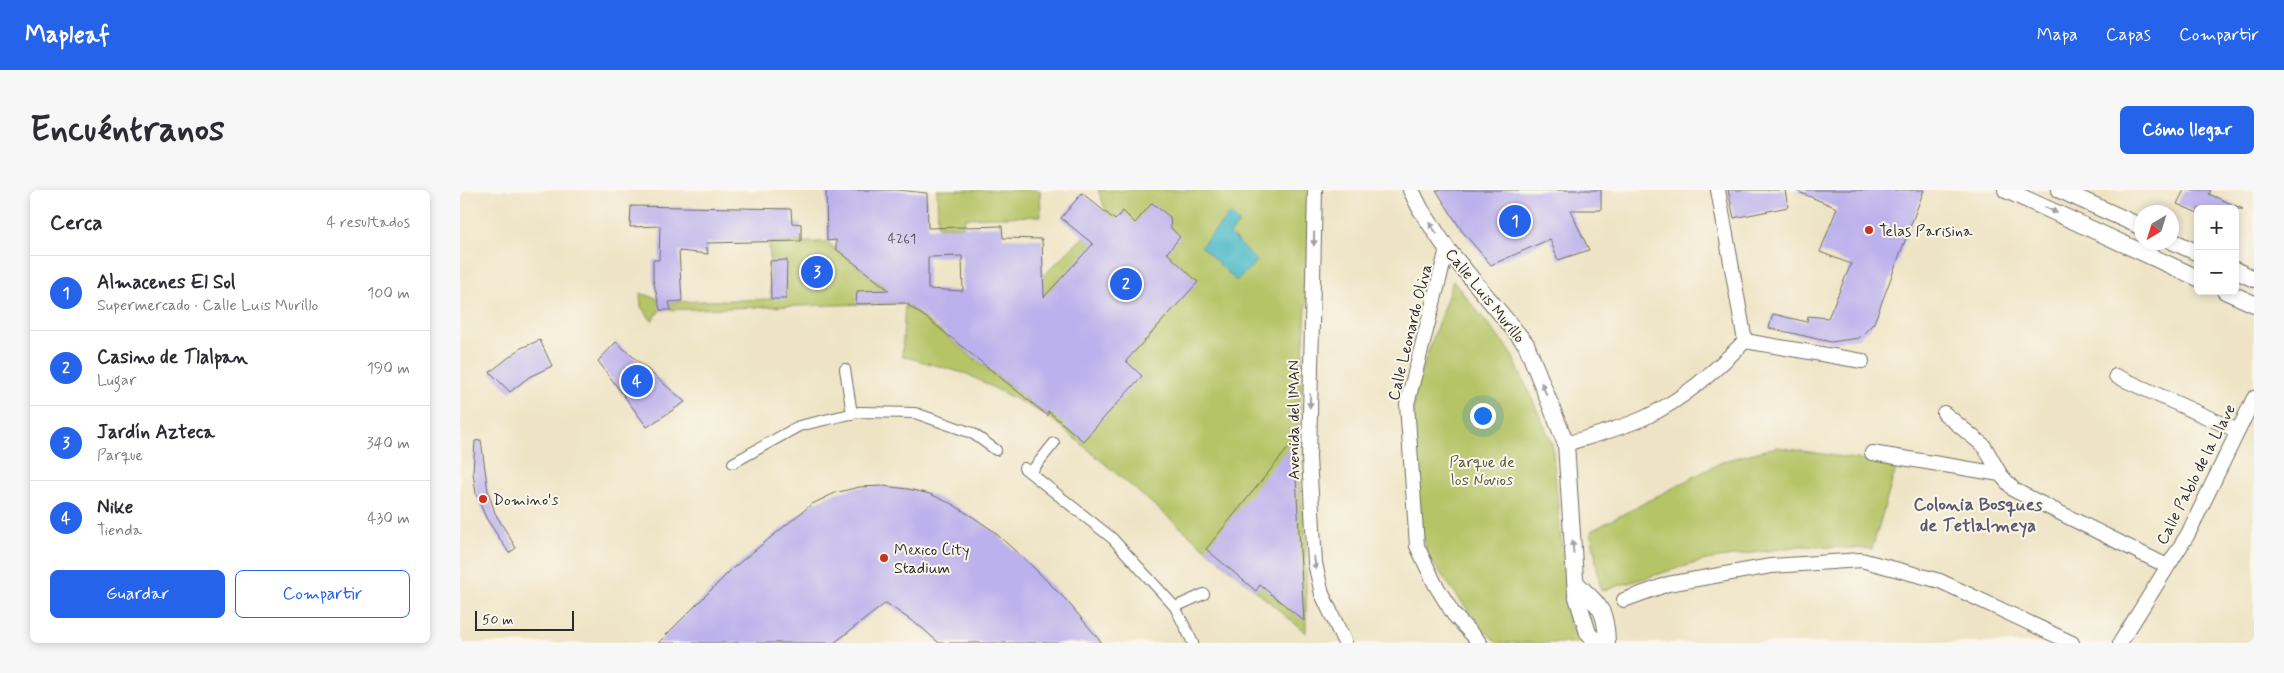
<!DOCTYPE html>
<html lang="es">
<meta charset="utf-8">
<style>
body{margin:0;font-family:Mynerve,sans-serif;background:#f7f7f7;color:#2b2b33}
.controls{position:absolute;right:15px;top:15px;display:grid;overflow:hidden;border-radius:8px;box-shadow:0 2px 8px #0003}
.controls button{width:45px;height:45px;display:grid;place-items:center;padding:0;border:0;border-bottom:1px solid #e1e1e2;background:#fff;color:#2b2b33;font:25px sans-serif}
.compass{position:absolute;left:1674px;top:15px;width:45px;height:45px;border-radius:50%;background:#fff;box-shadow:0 2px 8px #0003;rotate:218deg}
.scale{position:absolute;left:15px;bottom:12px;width:99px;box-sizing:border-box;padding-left:5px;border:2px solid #2b2b2b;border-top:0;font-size:14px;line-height:18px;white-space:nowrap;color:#2b2b2b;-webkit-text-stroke:4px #fbf7ec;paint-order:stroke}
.you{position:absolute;left:1022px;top:225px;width:18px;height:18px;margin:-12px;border:4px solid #fff;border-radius:50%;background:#1a73e8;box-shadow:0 0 0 8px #1a73e833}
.badge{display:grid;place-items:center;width:32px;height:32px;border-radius:50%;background:#2563eb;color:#fff;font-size:16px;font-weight:700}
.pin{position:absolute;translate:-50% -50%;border:2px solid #fff;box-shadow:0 1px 5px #0006}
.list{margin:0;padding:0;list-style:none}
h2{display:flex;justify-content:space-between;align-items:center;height:65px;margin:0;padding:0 20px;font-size:21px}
h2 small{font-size:16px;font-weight:400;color:#7c7c81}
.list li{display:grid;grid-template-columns:32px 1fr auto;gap:15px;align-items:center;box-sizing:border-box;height:75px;padding:0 20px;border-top:1px solid #e1e1e2}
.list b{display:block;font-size:19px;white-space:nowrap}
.list p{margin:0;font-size:16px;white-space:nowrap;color:#7c7c81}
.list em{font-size:16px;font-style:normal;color:#7c7c81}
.actions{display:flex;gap:10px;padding:15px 20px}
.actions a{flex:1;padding:11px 0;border:1px solid #2563eb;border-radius:8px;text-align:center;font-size:18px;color:#2563eb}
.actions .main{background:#2563eb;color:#fff}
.map{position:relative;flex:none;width:1794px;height:453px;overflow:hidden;border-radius:8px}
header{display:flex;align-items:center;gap:30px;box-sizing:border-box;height:70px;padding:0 25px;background:#2563eb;color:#fff}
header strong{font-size:24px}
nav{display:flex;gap:28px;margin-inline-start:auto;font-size:18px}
.intro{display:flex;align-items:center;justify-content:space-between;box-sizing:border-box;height:120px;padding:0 30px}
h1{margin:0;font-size:35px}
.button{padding:12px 22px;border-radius:8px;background:#2563eb;color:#fff;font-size:18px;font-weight:700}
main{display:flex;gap:30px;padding:0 30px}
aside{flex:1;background:#fff;border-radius:8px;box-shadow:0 2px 8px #0003}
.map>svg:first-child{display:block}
.green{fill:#b5c466;stroke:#707848}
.water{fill:#4cb9c7;stroke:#3c7279}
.building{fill:#bbb1ec;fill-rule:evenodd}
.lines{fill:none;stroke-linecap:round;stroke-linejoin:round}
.pedestrian-casing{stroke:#6f6c61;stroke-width:12}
.minor-casing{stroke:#6f6c61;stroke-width:16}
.tertiary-casing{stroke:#6f6c61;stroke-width:18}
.pedestrian{stroke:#fff;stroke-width:10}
.minor{stroke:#fff;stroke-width:14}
.tertiary{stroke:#fff;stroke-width:16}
.oneway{fill:#a0a0a0}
.poi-dot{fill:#c8321e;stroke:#fbf7ec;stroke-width:2}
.labels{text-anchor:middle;stroke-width:4;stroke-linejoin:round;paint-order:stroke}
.number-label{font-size:14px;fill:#4f4c5b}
.poi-label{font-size:16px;fill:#2b2b2b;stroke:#fbf7ec;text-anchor:start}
.street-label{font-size:16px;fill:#2b2b2b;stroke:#fbf7ec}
.park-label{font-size:16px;fill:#54593d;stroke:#fbf7ec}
.neighbourhood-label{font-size:18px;font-weight:bold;fill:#5d5a6f;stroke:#fbf7ec}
</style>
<header>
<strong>Mapleaf</strong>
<nav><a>Mapa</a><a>Capas</a><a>Compartir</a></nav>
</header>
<div class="intro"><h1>Encuéntranos</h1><a class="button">Cómo llegar</a></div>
<main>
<aside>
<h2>Cerca<small>4 resultados</small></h2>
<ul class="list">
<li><span class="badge">1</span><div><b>Almacenes El Sol</b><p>Supermercado · Calle Luis Murillo</p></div><em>100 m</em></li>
<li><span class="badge">2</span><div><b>Casino de Tlalpan</b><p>Lugar</p></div><em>190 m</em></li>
<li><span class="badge">3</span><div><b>Jardín Azteca</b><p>Parque</p></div><em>340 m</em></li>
<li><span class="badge">4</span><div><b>Nike</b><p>Tienda</p></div><em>430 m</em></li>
</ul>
<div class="actions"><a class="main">Guardar</a><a>Compartir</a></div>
</aside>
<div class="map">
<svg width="1794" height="453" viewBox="0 0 1794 453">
<rect width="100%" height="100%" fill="#fbf7ec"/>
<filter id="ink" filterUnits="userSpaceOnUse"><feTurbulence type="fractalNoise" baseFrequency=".02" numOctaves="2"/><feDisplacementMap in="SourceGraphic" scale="10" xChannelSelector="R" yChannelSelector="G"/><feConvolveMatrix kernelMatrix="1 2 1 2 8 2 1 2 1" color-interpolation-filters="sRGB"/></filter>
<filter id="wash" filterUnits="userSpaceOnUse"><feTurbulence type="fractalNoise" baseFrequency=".0096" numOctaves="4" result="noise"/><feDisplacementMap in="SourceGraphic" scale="20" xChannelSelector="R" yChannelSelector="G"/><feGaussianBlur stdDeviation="1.12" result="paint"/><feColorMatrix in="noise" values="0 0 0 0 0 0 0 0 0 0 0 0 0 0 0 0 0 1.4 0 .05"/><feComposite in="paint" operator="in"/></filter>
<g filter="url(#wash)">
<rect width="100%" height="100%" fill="#eee4c5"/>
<path class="green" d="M 477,0 L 580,0 L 581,26 L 505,28 L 503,37 L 478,36 Z
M 638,0 L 847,0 L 851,36 L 837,264 L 846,349 L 846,443 L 588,226 L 507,184 L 442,166 L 445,113 L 200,120 L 192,131 L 181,117 L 180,103 L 209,112 L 311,109 L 309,52 L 367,52 L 588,226 L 583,86 L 647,24 Z
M 993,91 L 1050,161 L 1092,253 L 1109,432 L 1123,453 L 1037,453 L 1019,435 L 968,367 L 950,287 L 955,199 Z
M 1316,257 L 1437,275 L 1412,359 L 1340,356 L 1246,370 L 1141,401 L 1131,341 L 1264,271 Z"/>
<path class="water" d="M 770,24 L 779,33 L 770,44 L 797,71 L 776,91 L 741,56 Z"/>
<g id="blocks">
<path class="building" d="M 366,0 L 438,0 L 467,3 L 468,38 L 542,36 L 543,48 L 582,49 L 584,107 L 633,54 L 601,28 L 622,3 L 655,30 L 663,21 L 675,33 L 692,13 L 710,27 L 711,38 L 720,47 L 707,63 L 738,92 L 666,171 L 682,186 L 623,251 L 588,221 L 588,226 L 468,129 L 445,113 L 396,114 L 397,101 L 429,100 L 376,59 L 376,50 L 367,51 ZM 502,66 L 503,101 L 468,99 L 468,67 Z
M 976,0 L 1141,0 L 1141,20 L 1110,20 L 1129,60 L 1098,70 L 1090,49 L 1031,75 L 1002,41 Z
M 1268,0 L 1325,0 L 1328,17 L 1274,28 Z
M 1334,0 L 1464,0 L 1414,133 L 1399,148 L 1371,152 L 1309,138 L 1313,124 L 1347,132 L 1348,126 L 1368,128 L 1391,74 L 1360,62 L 1377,18 Z
M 1724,0 L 1751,0 L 1749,4 L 1783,19 L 1738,19 L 1738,23 L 1717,14 Z
M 171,16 L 331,19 L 332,33 L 341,34 L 341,51 L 246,53 L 248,64 L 219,61 L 222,111 L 209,112 L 211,120 L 200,120 L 193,89 L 193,70 L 199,70 L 200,36 L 170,37 Z
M 327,70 L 326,109 L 311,109 L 310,71 Z
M 80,150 L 92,176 L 69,187 L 50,202 L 30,182 L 61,158 Z
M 156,152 L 225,212 L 187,237 L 138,171 Z
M 21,250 L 28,301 L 35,323 L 56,358 L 49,363 L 26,328 L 16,304 L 13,282 L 15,251 Z
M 834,251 L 844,431 L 800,395 L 796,401 L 746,359 Z
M 423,296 L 448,299 L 470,304 L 492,314 L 513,327 L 532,340 L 572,376 L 607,411 L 642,453 L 479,453 L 462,438 L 426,413 L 374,453 L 198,453 L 273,378 L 352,314 L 375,303 L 399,297 Z"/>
</g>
</g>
<g filter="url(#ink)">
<use href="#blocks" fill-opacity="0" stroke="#6f6c61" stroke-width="1"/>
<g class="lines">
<g class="pedestrian-casing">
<path id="pedestrian" d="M 385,179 L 392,224
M 273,273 L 339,236 L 399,222 L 455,223 L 512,243 L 536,260
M 564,278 L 652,348 L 715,417 L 733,453
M 570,283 L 594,253
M 715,417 L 744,404"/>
</g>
<g class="minor-casing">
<path id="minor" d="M 855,0 L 849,268 L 855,373 L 862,404 L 885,453
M 987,59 L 947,214 L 957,356 L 975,394 L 994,425 L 1020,453
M 1285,151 L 1402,171
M 1656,186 L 1778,241
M 1484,223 L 1524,256 L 1540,284
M 1106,254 C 1132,246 1159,239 1184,228 C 1223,210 1255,181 1285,151 L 1258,0
M 1412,263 L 1540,284 L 1554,300 L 1707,376
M 1164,410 L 1208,394 L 1311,376 L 1401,370 L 1480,391 L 1612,453
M 1660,453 L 1728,344 L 1794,208"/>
</g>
<g class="tertiary-casing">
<path id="tertiary" d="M 951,0 L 961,20 L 987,59 L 1066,154 L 1106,254 L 1116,404 L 1128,443 L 1137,453
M 1546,0 L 1738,88
M 1600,0 L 1682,37
M 1712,51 L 1738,63
M 1775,80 L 1794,89
M 1765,101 L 1794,114
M 1115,392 C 1139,416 1146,417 1147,453"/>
</g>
<use href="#pedestrian" class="pedestrian"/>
<use href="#minor" class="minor"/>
<use href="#tertiary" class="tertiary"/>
</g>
<defs><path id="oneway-solid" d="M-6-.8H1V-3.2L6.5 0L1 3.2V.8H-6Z" transform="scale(1.25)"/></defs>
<g class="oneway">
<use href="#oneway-solid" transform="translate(1591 20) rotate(25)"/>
<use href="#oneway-solid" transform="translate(973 38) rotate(-124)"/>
<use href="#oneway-solid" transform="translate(854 49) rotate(91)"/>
<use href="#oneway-solid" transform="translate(1084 199) rotate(-112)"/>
<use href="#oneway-solid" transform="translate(850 211) rotate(91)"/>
<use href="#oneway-solid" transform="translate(1113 357) rotate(-94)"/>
<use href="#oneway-solid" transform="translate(855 373) rotate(82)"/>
</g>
</g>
<g class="poi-dot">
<circle cx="1409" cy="40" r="5"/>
<circle cx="23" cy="309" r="5"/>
<circle cx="424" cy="368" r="5"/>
</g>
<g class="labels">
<g class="number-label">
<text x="442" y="53">4261</text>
</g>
<g class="poi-label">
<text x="1419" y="46">Telas Parisina</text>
<text x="33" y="315">Domino's</text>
<text x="434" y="365">Mexico City<tspan x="434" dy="18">Stadium</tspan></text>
</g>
<g class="street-label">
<text transform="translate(1026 105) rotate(51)" y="6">Calle Luis Murillo</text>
<text transform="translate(949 142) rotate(-76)" y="6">Calle Leonardo Oliva</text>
<text transform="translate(833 230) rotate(-90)" y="6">Avenida del IMAN</text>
<text transform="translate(1735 284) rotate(-63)" y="6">Calle Pablo de la Llave</text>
</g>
<g class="park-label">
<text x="1022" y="277">Parque de<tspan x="1022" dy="18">los Novios</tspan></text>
</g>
<g class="neighbourhood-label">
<text x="1518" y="320">Colonia Bosques<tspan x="1518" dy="21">de Tetlalmeya</tspan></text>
</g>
</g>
</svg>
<div class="controls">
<button>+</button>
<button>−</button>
</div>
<svg class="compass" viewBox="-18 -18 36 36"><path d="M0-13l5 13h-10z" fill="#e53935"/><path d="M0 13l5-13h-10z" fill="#7c7c81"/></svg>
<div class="scale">50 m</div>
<div class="you"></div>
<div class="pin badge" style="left:1055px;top:31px">1</div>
<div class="pin badge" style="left:666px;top:94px">2</div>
<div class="pin badge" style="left:357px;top:82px">3</div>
<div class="pin badge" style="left:177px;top:191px">4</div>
</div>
</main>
